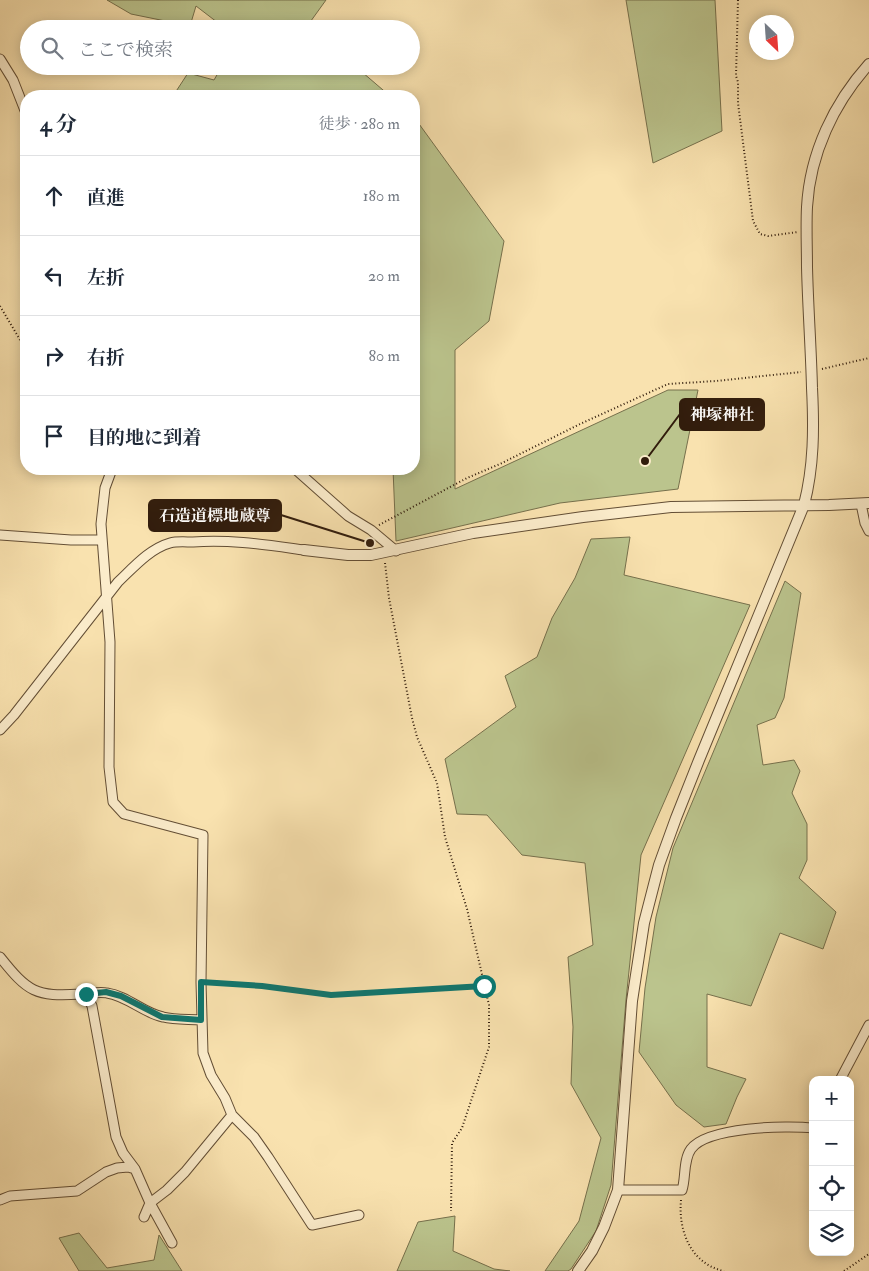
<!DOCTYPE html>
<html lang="ja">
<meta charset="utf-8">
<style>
body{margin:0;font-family:"IM FELL Double Pica","Noto Serif JP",serif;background:#f6f6f7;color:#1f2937}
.controls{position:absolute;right:15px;bottom:15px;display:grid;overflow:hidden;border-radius:10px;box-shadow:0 2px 12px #0003}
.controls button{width:45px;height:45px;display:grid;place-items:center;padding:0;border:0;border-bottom:1px solid #e0e1e3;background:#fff;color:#1f2937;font:25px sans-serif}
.compass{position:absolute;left:749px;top:15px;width:45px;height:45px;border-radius:50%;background:#fff;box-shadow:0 2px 12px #0003;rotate:155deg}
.stop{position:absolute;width:15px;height:15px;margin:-11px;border:4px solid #0f766e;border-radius:50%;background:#fff}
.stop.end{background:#0f766e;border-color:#fff;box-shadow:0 1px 5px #0008}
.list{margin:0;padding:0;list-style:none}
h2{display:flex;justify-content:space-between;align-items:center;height:65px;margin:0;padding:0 20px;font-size:21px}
h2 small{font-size:16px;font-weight:400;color:#747a83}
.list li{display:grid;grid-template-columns:32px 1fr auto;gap:15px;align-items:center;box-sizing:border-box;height:80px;padding:0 20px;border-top:1px solid #e0e1e3}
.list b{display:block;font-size:19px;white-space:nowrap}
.list em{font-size:16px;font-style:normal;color:#747a83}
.icon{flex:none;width:28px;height:28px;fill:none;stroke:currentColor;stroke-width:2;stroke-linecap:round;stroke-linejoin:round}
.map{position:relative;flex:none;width:869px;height:1271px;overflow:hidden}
.search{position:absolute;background:#fff;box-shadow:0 2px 12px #0003;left:20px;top:20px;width:400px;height:55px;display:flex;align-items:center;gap:12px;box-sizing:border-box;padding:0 18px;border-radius:28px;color:#747a83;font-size:19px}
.panel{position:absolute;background:#fff;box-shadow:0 2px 12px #0003;left:20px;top:90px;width:400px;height:385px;border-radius:20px}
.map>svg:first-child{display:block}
.green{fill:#bbc48d;stroke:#76704c}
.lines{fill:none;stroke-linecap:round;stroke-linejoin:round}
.minor-casing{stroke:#634e35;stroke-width:11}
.tertiary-casing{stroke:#634e35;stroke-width:12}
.path{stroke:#311c0c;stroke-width:2;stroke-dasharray:1 2.5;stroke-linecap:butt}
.minor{stroke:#fbeccb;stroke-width:9}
.tertiary{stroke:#fbeccb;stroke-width:10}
.route{stroke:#0f766e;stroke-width:6}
.leader{fill:none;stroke:#311c0c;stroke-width:2}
.callout-dot{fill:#311c0c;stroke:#fbeccb;stroke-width:2}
.callout{fill:#311c0c;stroke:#311c0c;stroke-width:2}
.callout-label{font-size:16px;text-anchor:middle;font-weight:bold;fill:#fff}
</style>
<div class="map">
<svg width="869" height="1271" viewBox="0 0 869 1271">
<rect width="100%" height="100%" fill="#f9e2af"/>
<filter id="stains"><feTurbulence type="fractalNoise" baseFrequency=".004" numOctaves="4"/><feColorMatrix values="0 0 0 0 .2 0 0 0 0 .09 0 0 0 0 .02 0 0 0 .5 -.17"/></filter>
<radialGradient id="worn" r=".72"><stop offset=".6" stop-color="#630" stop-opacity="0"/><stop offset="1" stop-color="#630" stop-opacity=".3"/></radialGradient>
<path class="green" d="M 107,0 L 326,0 L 308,25 L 312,29 L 226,29 L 196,6 L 190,26 L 131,14 Z
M 626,0 L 715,0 L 722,131 L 653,163 Z
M 222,66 L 355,66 L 390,96 L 173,96 L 188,73 L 214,80 Z
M 414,117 L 504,241 L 489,321 L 455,350 L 455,489 L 668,390 L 698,390 L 678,489 L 560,503 L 396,541 L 393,469 L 414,469 Z
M 630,537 L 624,575 L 750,605 L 641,855 L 626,1000 L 611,1185 L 596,1231 L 571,1269 L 568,1271 L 545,1271 L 579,1221 L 601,1138 L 571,1084 L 573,1027 L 568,957 L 593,945 L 585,863 L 522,855 L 487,815 L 457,814 L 445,759 L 516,707 L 505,676 L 537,657 L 552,618 L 575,578 L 591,539 Z
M 785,581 L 801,593 L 784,698 L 775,718 L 757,725 L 763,765 L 794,760 L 800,771 L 792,793 L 807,824 L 807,860 L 799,878 L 836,912 L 823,949 L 780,933 L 751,1006 L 707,994 L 707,1067 L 746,1079 L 737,1097 L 726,1124 L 704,1127 L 676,1105 L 639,1052 L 645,988 L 656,917 L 673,848 Z
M 455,1216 L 453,1251 L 494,1269 L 510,1271 L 397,1271 L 418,1222 Z
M 79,1233 L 107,1268 L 154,1260 L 159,1235 L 182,1271 L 79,1271 L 59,1238 Z"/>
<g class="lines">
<g class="minor-casing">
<path id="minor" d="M 0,59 L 13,80 L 26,113
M 112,469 L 105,488 L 101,524 L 110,642 L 109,767 L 113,802 L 124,814 L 203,835 L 201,982 L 203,1053 L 211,1075 L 225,1098 L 232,1115 L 254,1137 L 268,1157 L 312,1225 L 359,1215
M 295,469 L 348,516 L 371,530 L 396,551
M 861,504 L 865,523 L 869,531
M 0,535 L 71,540 L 102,540
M 0,730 L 14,715 L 118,582 C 133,568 149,549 170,543 C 177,541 186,542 193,542 C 230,539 267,545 304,550
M 0,957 C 28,992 35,997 81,994 C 89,994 99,991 107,993 C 128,996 143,1013 163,1017 C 175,1020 189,1019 201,1020
M 86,994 L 92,1006 L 116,1137 L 123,1153 L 135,1169 L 150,1203 L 172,1243
M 840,1080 L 869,1025
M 618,1190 L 682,1190 C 686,1178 683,1160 691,1149 C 707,1127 787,1125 813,1128
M 0,1200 L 10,1196 L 77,1191 L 106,1172 L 117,1168 L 128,1167 L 135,1169
M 144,1217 L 150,1203 L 167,1190 L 185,1172 L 232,1115"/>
</g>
<g class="tertiary-casing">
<path id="tertiary" d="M 304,550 L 348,555 L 371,555 L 473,533 L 583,517 L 671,507 L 829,505 L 869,503
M 578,1271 L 592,1251 L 604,1227 L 618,1190 L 632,1001 L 644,923 L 659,865 L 676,818 L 699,760 L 804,505 C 814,466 814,428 812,388 C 811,348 808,308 807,267 C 807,247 806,227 807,207 C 810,153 834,103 869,64"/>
</g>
<path class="path" d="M 738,0 L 736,76 L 738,82 L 738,103 L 753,221 L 760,234 L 768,236 L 798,232
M 0,306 L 26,350
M 822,369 L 869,358
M 379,525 L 467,478 L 500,464 L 580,424 L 668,384 L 716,381 L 801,372
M 385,563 L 389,598 L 412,718 L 417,737 L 437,783 L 445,837 L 467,909 L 489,1005 L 489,1047 L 462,1128 L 452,1143 L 451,1211
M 210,982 L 262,986 L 331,995 L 484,986
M 681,1200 C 678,1231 691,1264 724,1271
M 844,1271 L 869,1254"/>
<use href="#minor" class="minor"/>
<use href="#tertiary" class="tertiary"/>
</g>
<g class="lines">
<path class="route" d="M 86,994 L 106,992 L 121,996 L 162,1017 L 201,1020 L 201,982 L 262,986 L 331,995 L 484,986"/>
</g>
<path class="leader" d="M645 461L680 414M370 543L281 515"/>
<g class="callout-dot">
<circle cx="645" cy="461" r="5"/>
<circle cx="370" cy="543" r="5"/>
</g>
<g class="callout">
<rect x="680" y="399" width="84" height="31" rx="5"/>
<rect x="149" y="500" width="132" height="31" rx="5"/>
</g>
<g class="callout-label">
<text x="722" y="420">神塚神社</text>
<text x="215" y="521">石造道標地蔵尊</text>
</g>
<rect width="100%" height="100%" filter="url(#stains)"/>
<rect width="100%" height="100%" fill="url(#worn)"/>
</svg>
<div class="controls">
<button>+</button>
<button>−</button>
<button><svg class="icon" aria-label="locate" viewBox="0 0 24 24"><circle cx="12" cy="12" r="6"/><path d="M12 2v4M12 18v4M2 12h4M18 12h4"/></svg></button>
<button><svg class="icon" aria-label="layers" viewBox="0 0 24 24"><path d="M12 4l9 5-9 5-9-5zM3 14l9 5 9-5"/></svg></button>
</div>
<svg class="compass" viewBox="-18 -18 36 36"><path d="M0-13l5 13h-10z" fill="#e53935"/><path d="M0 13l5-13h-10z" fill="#747a83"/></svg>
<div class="stop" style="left:484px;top:986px"></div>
<div class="stop end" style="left:86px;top:994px"></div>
<div class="search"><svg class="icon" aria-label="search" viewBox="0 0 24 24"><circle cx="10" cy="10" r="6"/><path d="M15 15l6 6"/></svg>ここで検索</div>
<section class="panel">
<h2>4 分<small>徒歩 · 280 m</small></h2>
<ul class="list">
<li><svg class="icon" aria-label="ahead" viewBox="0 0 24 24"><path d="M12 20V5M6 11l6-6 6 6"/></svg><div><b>直進</b></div><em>180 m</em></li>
<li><svg class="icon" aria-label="left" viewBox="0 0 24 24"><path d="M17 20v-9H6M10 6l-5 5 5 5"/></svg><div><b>左折</b></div><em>20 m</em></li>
<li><svg class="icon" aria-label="right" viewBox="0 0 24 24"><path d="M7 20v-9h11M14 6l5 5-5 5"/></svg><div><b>右折</b></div><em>80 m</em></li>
<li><svg class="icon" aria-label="arrive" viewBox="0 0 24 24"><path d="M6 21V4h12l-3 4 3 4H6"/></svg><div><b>目的地に到着</b></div></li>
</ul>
</section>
</div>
